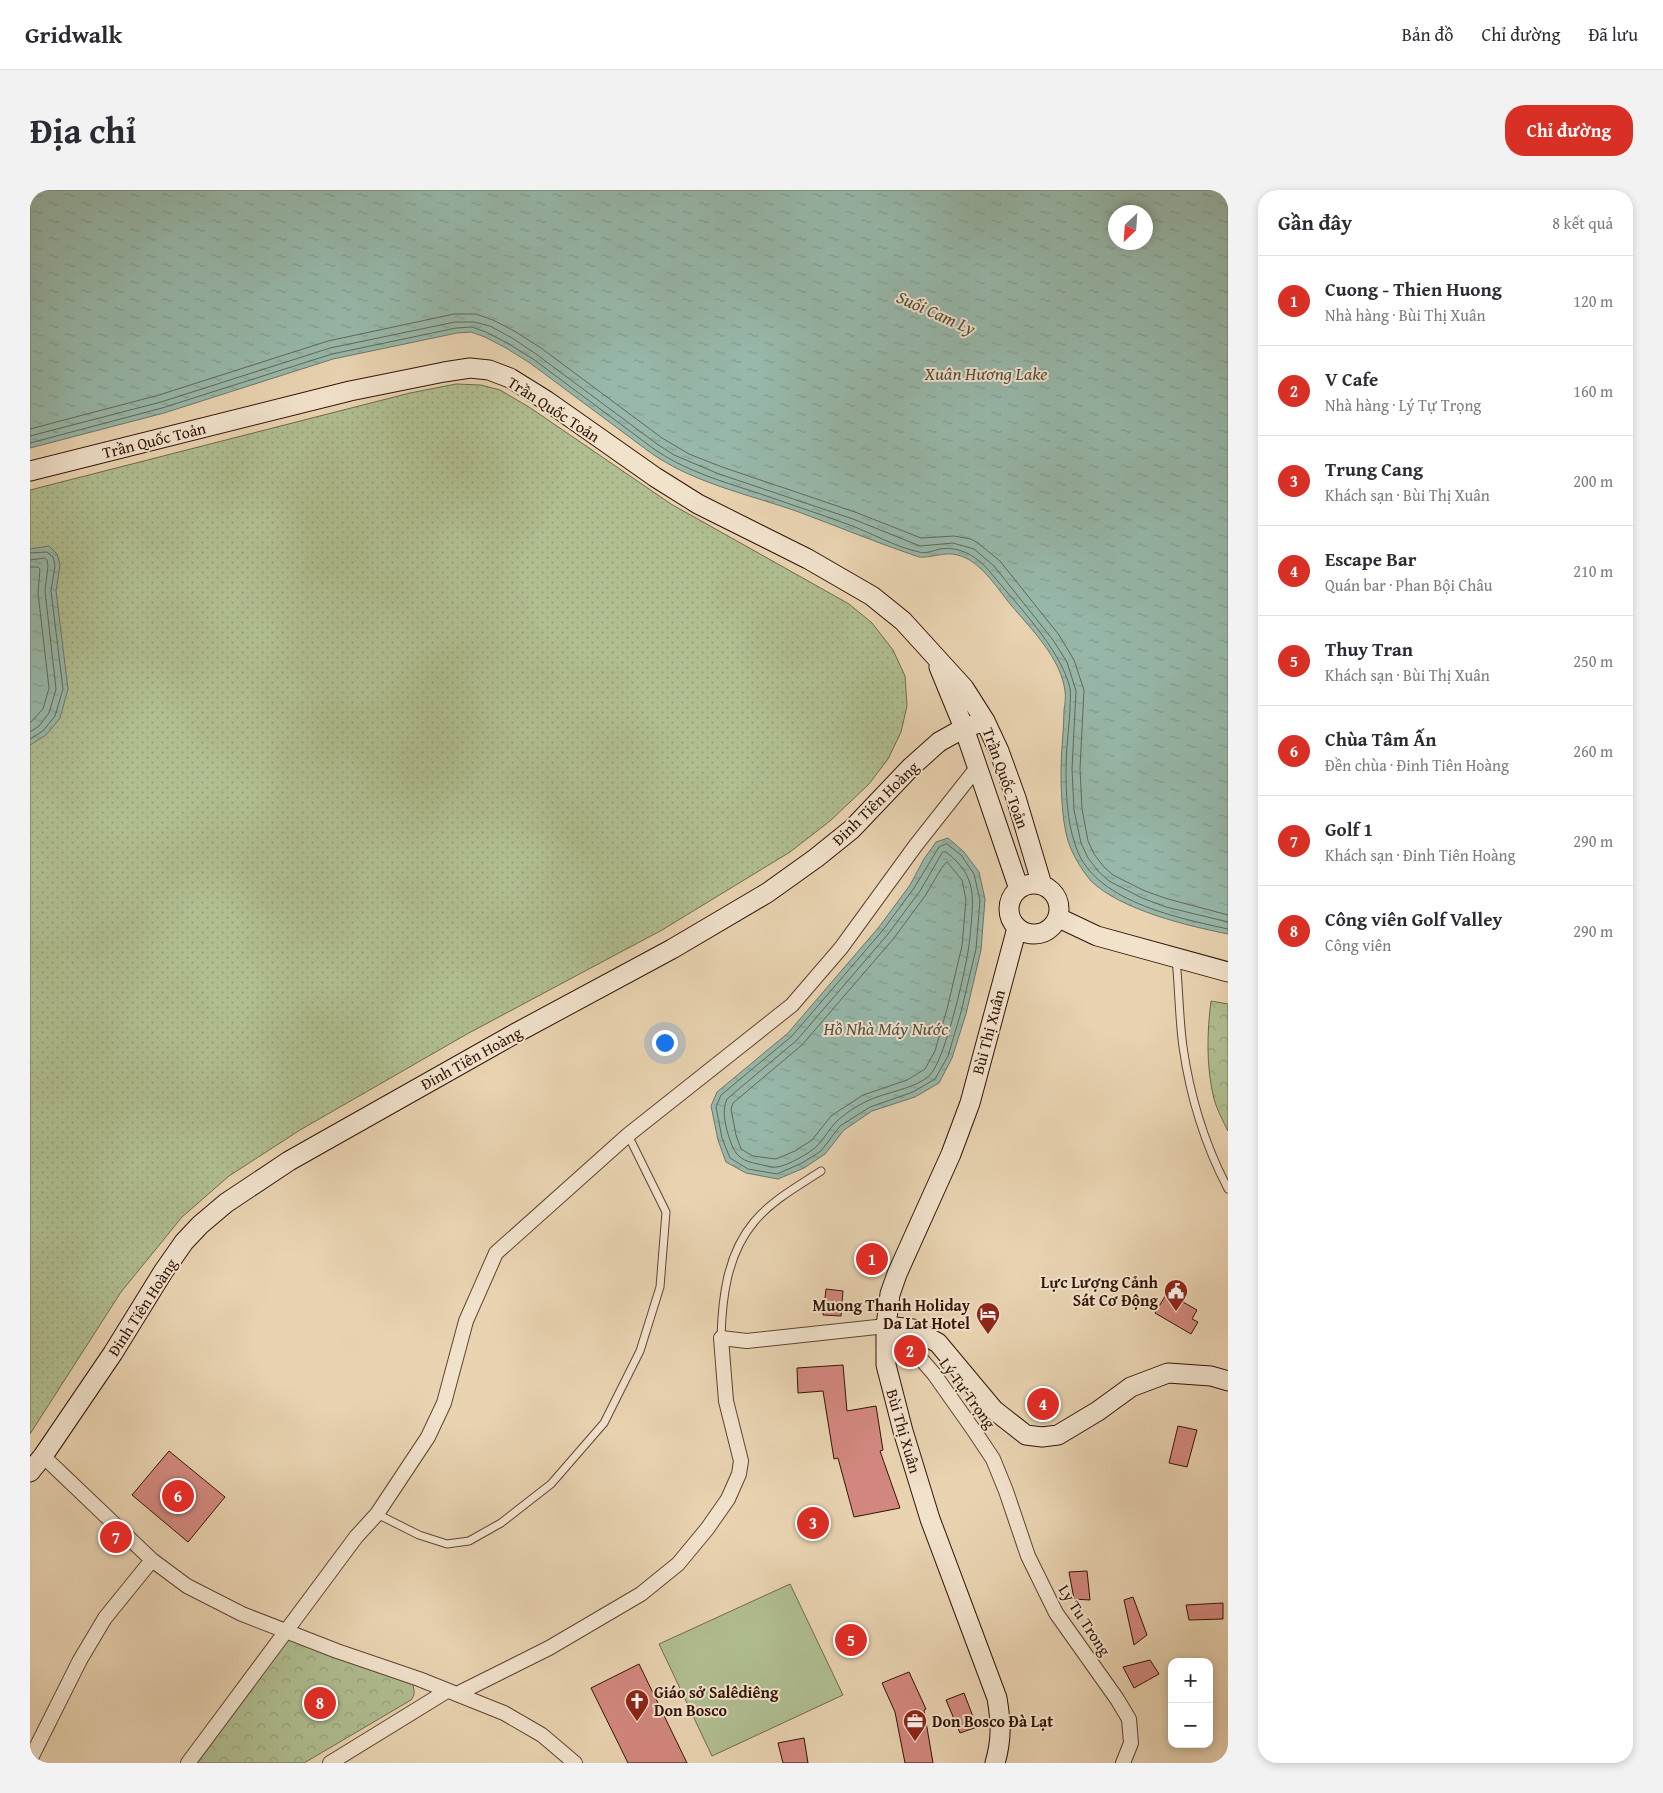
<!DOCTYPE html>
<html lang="vi">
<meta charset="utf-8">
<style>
body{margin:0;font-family:"Gentium Book Plus",serif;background:#f2f2f3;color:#2b2b33}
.controls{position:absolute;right:15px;bottom:15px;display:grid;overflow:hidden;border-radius:10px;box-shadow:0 2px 8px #0003}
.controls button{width:45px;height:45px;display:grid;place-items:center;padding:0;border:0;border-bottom:1px solid #e1e1e2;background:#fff;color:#2b2b33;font:25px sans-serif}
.compass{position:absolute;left:1078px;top:15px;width:45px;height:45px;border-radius:50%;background:#fff;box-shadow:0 2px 8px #0003;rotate:205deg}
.you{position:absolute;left:634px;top:852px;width:18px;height:18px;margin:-12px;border:4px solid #fff;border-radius:50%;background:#1a73e8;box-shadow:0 0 0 8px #1a73e833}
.badge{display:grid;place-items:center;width:32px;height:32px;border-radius:50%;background:#d93025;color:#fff;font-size:16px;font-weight:700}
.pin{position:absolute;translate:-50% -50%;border:2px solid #fff;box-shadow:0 1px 5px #0006}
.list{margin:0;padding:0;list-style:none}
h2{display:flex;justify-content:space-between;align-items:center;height:65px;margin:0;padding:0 20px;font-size:21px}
h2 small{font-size:16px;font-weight:400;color:#7c7c81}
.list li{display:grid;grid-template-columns:32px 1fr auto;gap:15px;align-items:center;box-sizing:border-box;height:90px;padding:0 20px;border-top:1px solid #e1e1e2}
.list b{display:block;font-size:19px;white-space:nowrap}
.list p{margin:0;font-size:16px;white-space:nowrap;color:#7c7c81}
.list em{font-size:16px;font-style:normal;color:#7c7c81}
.map{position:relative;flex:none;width:1198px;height:1573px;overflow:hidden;border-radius:20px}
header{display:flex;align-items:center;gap:30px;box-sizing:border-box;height:70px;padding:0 25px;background:#fff;border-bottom:1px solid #e1e1e2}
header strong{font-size:24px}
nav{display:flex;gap:28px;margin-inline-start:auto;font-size:18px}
.intro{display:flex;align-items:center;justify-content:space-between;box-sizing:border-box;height:120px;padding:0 30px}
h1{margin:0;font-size:35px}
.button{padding:12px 22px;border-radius:20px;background:#d93025;color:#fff;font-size:18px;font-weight:700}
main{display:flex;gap:30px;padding:0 30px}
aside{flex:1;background:#fff;border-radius:20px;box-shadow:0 2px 8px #0003}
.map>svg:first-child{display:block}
.grass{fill:url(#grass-dots);stroke:#72694c}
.park{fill:url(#park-crowns);stroke:#72694c}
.garden{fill:#b0be91;stroke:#72694c}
.water{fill:url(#water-ripples);stroke:#6f7668;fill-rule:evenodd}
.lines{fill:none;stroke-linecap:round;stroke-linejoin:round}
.shore{stroke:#656658;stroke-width:1}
.building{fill:#d3887f;stroke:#331406}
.lane-casing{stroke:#604431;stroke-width:9}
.street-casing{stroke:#604431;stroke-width:16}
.secondary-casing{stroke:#331406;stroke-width:21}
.lane{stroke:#f1e2cc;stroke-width:7}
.street{stroke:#f1e2cc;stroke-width:14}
.secondary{stroke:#f1e2cc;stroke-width:19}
.labels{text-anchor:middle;stroke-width:4;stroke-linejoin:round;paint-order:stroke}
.street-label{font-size:16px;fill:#331406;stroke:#f1e2cc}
.poi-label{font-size:16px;font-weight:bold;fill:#331406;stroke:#f1e2cc;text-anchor:end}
.water-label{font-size:18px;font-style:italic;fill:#564d3f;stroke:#f1e2cc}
</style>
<header>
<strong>Gridwalk</strong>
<nav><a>Bản đồ</a><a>Chỉ đường</a><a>Đã lưu</a></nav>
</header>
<div class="intro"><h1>Địa chỉ</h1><a class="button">Chỉ đường</a></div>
<main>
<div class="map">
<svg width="1198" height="1573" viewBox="0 0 1198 1573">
<defs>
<pattern id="grass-dots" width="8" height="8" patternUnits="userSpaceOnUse" patternTransform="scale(1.25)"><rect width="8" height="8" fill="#b0be91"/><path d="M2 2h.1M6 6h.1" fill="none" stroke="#98a27c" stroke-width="1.8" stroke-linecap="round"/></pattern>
<pattern id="park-crowns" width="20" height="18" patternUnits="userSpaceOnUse" patternTransform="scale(1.25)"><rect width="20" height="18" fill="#b0be91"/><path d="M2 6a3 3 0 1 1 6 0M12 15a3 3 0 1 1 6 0" fill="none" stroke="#98a27c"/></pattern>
<pattern id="water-ripples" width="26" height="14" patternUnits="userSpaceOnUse" patternTransform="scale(1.25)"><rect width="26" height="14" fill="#97b8aa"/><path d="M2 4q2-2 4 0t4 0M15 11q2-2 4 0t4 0" fill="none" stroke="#839d91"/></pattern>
</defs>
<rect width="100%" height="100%" fill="#e9d3b1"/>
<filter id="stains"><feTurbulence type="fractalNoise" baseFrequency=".004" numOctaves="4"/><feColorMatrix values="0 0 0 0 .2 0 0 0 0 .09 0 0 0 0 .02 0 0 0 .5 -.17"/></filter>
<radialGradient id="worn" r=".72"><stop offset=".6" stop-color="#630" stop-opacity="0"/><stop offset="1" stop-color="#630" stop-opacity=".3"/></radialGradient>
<path class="grass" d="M 426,194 L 451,195 L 470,200 L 499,217 L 641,314 L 819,414 L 842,433 L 863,460 L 875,486 L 877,516 L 871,542 L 858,569 L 839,594 L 800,631 L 760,662 L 632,740 L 437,844 L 270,940 L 199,986 L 152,1027 L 91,1102 L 0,1244 L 0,300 L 380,203 Z"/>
<path class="park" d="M 1181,811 L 1198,814 L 1198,941 C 1193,931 1187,920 1184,909 C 1176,877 1177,842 1181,811 Z
M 263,1448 L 382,1492 C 384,1499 386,1504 381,1510 L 274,1573 L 159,1573 L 257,1451 Z"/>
<path class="garden" d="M 760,1394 L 813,1505 L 682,1566 L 629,1454 Z"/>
<path class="water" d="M 0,0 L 1198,0 L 1198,744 C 1158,736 1091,720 1061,691 C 1053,682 1046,670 1041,659 C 1032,639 1031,602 1031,580 C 1031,560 1034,540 1034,520 C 1035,514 1036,506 1035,501 C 1031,468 1001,439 981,415 C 965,396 949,367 922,364 C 911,363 900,368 889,367 C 847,353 807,336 766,321 C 717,304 664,293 621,263 L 500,173 L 476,158 L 455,147 L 441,142 L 427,143 L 303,169 L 134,223 L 0,258 ZM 1086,22 L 1116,22 L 1116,52 L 1086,52 Z
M 19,356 L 27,364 L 30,375 L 26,401 L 38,499 L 30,528 L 16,545 L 0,555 L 0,359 Z
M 918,648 L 934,662 L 949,682 L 955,709 L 951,760 L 936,824 L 922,868 L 909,893 L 885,907 L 842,921 L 814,940 L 795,964 L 774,978 L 748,989 L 716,983 L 696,972 L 688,950 L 681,916 L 687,902 L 758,843 L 849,737 L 880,695 L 894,669 L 906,652 Z"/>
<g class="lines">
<path class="shore" d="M 0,239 L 129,205 L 298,151 L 424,124 L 446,124 L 463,130 L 486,142 L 511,158 L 632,248 L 659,264 L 692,277 L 825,322 L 891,348 L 924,346 L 941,349 L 948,353 L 970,371 L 1029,445 L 1044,470 L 1054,500 L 1050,579 L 1052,619 L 1058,651 L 1064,664 L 1074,677 L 1083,685 L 1115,701 L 1138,709 L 1198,725
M 0,246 L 131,212 L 300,158 L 425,132 L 444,132 L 460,136 L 482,148 L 506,164 L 627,254 L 644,265 L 689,284 L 823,329 L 890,356 L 923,353 L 944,359 L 964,376 L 1023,450 L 1037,472 L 1046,501 L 1042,579 L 1044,620 L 1051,653 L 1058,668 L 1069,682 L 1079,691 L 1112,708 L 1136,717 L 1198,732
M 0,253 L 132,218 L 302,164 L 426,138 L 442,137 L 456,142 L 479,154 L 503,169 L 624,259 C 654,280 690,291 725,302 C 756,313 787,323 817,334 C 840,342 865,357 889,362 C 896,364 902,361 910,359 C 931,356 948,367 961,383 C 987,415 1030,458 1040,498 C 1041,504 1040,512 1040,519 C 1039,539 1036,559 1036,579 C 1036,603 1037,631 1045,654 C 1061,711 1148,728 1198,739
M 0,363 L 17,362 L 23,367 L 25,376 L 21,401 L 33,499 L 25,526 L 13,541 L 0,549
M 0,370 L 15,368 L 17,370 L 18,376 L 15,401 L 26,499 L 19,523 L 9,536 L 0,542
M 0,377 L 8,377 L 10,379 L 8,403 L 19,498 L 13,519 L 0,533
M 917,654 L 931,665 L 944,684 L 950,710 L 946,759 L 931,822 L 918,866 L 905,889 L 883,902 L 840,917 L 810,936 L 791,961 L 772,973 L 747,984 L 718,979 L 700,968 L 692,948 L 686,917 L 691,905 L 762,846 L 853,740 L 884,698 L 909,657 Z
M 913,662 L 916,662 C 949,687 943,710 940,747 C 938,772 916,868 900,885 C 886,899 855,902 837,911 C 827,916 814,924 806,932 C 799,939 794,949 787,956 C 780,963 757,976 747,977 C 742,978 734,975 728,974 C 713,971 706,967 701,953 C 696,939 691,921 697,909 L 767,850 L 858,744 L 890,701 Z
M 917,672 L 932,690 L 936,710 L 932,756 L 917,819 L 905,861 L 895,879 L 877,890 L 833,905 L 801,926 L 782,950 L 765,961 L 746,969 L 723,966 L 711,959 L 706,945 L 701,919 L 703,913 L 772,855 L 864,748 L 895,706 L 911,679 Z"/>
</g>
<path class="building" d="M 796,1099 L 813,1101 L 811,1126 L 793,1125 Z
M 1137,1103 L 1167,1120 L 1162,1129 L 1168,1132 L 1161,1144 L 1125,1123 Z
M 813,1175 L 817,1221 L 846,1216 L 853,1260 L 850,1261 L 870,1318 L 824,1327 L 808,1268 L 804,1269 L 793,1201 L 768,1203 L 767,1178 Z
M 1148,1236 L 1167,1240 L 1157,1277 L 1139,1273 Z
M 139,1261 L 195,1307 L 158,1352 L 102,1305 Z
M 1057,1381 L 1060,1410 L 1044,1409 L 1039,1382 Z
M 1103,1407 L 1117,1445 L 1104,1455 L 1094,1410 Z
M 1193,1413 L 1193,1429 L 1159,1430 L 1156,1415 Z
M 1120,1470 L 1129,1484 L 1104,1498 L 1093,1477 Z
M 609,1474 L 657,1573 L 598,1573 L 561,1498 Z
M 879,1482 L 896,1519 L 894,1520 L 903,1573 L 875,1573 L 865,1522 L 852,1493 Z
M 934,1503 L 947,1537 L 930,1543 L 916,1510 Z
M 774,1548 L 778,1573 L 753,1573 L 748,1553 Z"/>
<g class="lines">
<g class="lane-casing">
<path id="lane" d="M 1146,769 C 1149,798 1149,828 1153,857 C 1160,906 1175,955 1198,999
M 691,1148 C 692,1108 697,1064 724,1032 C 741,1011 768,996 791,981
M 347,1324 L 389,1345 L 417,1354 L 439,1351 L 471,1333 L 521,1294 L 574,1233 L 610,1161 L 630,1097 L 636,1022 L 598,945"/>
</g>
<g class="street-casing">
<path id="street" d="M 13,1266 L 122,1370 L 157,1396 L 212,1424 L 307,1461 L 389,1489 L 474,1523 L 512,1545 L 545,1573
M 427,1504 L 519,1458 L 611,1404 L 648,1374 L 677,1339 L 698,1309 L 709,1284 L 711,1271 L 696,1211 L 691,1148 L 717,1151 L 856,1136 L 885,1162 L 904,1184 L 945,1242 L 963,1269 L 976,1301 L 998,1366 L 1026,1423 L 1087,1509 L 1099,1529 L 1101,1553 L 1093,1573
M 0,1570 L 50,1470 L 75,1428 L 122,1370
M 158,1573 L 326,1347 L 347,1324 L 398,1247 L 414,1213 L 436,1131 L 466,1063 L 598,945 L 762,815 L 811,758 L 886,655 L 946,579
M 300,1573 L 417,1501"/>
</g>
<g class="secondary-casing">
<path id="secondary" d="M 0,281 L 320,201 L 414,182 L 440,178 L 459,180 L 480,188 L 517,211 L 625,287 L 668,314 L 778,369 L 842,406 L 873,431 L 934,498 L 955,531 L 969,561 L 986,608 L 1012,695
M 909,477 L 934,538 L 989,699
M979 719a25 25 0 1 1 50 0a25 25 0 1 1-50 0Z
M 1029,728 L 1067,746 L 1198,782
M 856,1136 L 883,1139 L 908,1153 L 964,1220 L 996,1245 L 1012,1247 L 1028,1245 L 1068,1221 L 1101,1197 L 1138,1183 L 1181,1186 L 1198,1191
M 0,1282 L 13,1266 L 83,1163 L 133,1082 L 154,1052 L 170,1035 L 196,1013 L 259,971 L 486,843 L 642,759 L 737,703 L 786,668 L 822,639 L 881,577 L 909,552 L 934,538 L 955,531
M 965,1573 C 972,1549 971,1532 967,1508 L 900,1329 L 873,1241 L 856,1175 L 856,1136 L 860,1104 L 867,1084 L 921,964 L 940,913 L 987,738"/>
</g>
<use href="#lane" class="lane"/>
<use href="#street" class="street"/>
<use href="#secondary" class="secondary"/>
</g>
<defs>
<g id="civic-pin" transform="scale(1.25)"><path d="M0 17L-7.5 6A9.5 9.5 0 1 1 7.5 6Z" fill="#8f2418" stroke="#f1e2cc"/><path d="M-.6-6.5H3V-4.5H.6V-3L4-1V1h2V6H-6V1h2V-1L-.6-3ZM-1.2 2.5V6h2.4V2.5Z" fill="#fff"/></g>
<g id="hotel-pin" transform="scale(1.25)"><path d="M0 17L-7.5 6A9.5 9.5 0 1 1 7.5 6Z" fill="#8f2418" stroke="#f1e2cc"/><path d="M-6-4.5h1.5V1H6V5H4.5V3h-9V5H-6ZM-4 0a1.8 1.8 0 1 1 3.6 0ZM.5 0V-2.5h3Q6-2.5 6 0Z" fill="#fff"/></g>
<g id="church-pin" transform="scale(1.25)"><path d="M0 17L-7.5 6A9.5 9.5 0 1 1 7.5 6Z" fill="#8f2418" stroke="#f1e2cc"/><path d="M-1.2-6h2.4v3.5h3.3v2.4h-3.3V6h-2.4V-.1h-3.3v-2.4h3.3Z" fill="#fff"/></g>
<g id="office-pin" transform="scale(1.25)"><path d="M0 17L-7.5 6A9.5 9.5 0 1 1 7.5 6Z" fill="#8f2418" stroke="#f1e2cc"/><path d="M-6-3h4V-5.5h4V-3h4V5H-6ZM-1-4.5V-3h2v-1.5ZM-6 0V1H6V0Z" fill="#fff"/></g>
</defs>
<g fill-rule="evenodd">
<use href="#civic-pin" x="1146" y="1101"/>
<use href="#hotel-pin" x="958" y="1124"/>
<use href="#church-pin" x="607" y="1511"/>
<use href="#office-pin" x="885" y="1531"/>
</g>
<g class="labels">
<g class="street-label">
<text transform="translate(524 219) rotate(33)" y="6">Trần Quốc Toản</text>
<text transform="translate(124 250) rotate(-14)" y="6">Trần Quốc Toản</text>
<text transform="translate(976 588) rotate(70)" y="6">Trần Quốc Toản</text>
<text transform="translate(845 613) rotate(-44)" y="6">Đinh Tiên Hoàng</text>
<text transform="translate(958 842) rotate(-75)" y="6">Bùi Thị Xuân</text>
<text transform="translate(441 868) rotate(-29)" y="6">Đinh Tiên Hoàng</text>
<text transform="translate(112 1117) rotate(-57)" y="6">Đinh Tiên Hoàng</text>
<text transform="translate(938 1203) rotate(54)" y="6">Lý Tự Trọng</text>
<text transform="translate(874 1241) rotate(74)" y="6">Bùi Thị Xuân</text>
<text transform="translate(1055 1430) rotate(57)" y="6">Ly Tu Trong</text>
</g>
<g class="poi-label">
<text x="1128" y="1098">Lực Lượng Cảnh<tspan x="1128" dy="18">Sát Cơ Động</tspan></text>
<text x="940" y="1121">Muong Thanh Holiday<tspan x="940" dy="18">Da Lat Hotel</tspan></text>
<text x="624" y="1508" text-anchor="start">Giáo sở Salêdiêng<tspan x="624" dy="18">Don Bosco</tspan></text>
<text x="902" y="1537" text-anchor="start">Don Bosco Đà Lạt</text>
</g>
<g class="water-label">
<text transform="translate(906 123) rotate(24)" y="6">Suối Cam Ly</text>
<text x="956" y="190">Xuân Hương Lake</text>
<text x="856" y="845">Hồ Nhà Máy Nước</text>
</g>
</g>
<rect width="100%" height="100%" filter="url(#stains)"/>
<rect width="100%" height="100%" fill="url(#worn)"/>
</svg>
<div class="controls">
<button>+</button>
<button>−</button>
</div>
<svg class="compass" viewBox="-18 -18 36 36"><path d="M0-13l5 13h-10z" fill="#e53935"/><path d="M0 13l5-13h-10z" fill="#7c7c81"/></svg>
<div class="you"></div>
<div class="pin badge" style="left:842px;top:1069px">1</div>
<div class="pin badge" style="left:880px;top:1161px">2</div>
<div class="pin badge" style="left:783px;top:1333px">3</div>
<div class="pin badge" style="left:1013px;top:1214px">4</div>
<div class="pin badge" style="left:821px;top:1450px">5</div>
<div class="pin badge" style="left:148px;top:1306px">6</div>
<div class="pin badge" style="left:86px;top:1347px">7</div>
<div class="pin badge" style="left:290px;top:1513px">8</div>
</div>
<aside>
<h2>Gần đây<small>8 kết quả</small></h2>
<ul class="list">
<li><span class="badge">1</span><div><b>Cuong - Thien Huong</b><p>Nhà hàng · Bùi Thị Xuân</p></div><em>120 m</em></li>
<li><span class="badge">2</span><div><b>V Cafe</b><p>Nhà hàng · Lý Tự Trọng</p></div><em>160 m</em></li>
<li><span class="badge">3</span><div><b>Trung Cang</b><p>Khách sạn · Bùi Thị Xuân</p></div><em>200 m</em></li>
<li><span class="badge">4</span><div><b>Escape Bar</b><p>Quán bar · Phan Bội Châu</p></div><em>210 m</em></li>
<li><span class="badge">5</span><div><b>Thuy Tran</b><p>Khách sạn · Bùi Thị Xuân</p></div><em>250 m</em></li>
<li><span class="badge">6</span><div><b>Chùa Tâm Ấn</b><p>Đền chùa · Đinh Tiên Hoàng</p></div><em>260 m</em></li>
<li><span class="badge">7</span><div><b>Golf 1</b><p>Khách sạn · Đinh Tiên Hoàng</p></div><em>290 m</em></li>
<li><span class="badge">8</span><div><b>Công viên Golf Valley</b><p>Công viên</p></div><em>290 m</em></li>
</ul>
</aside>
</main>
